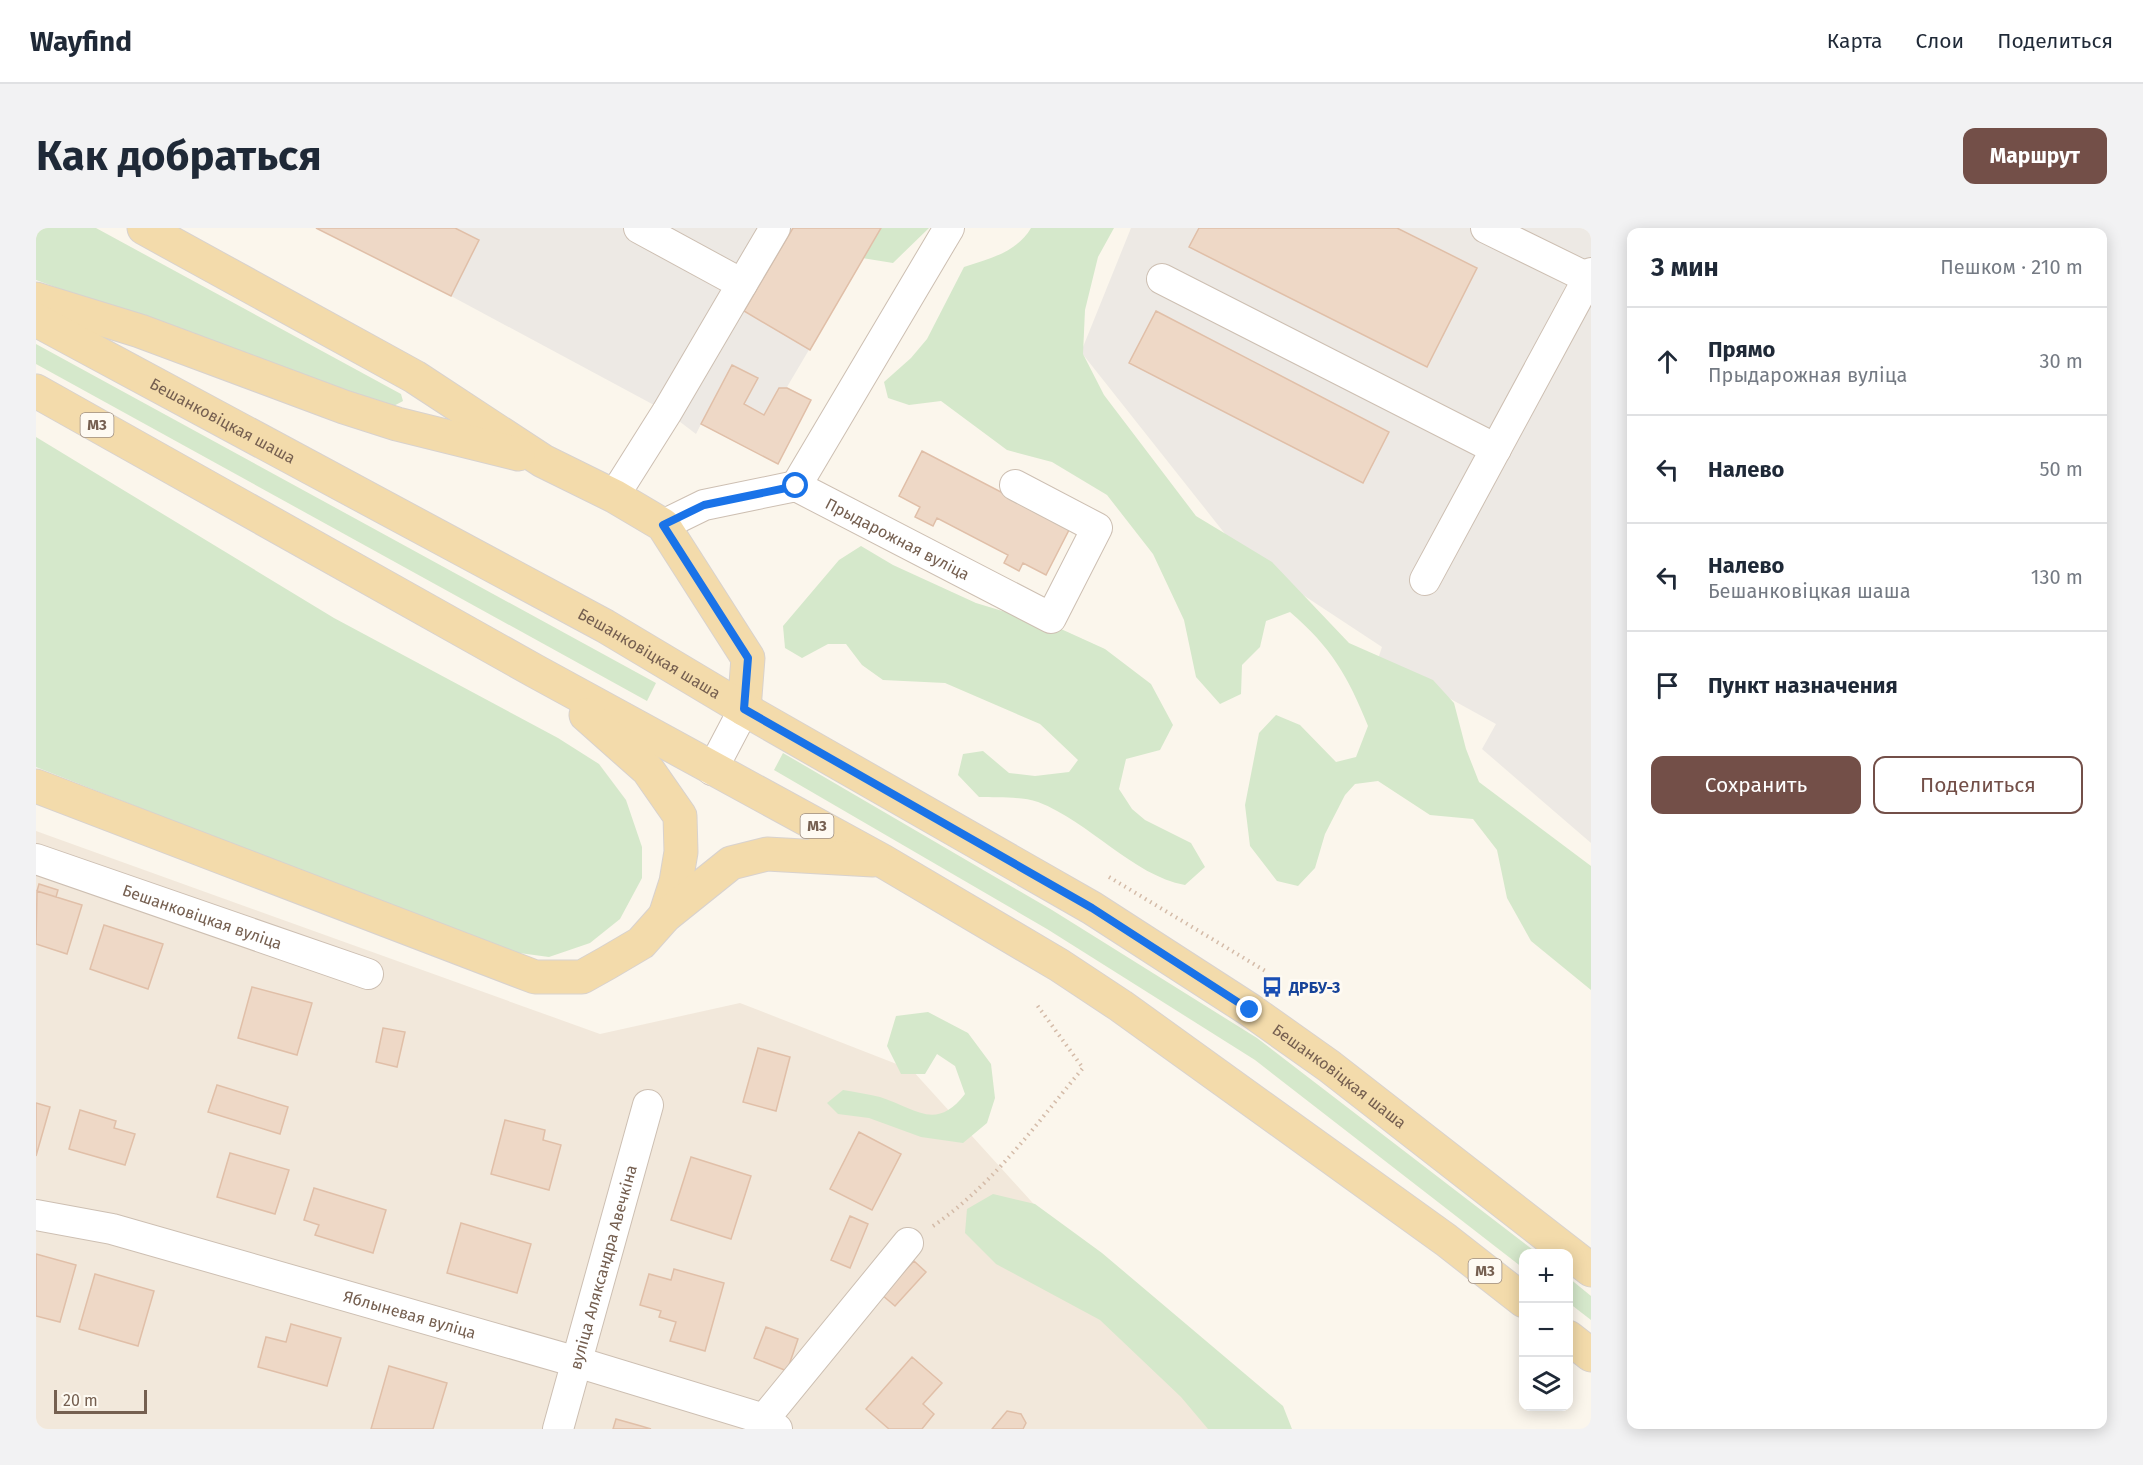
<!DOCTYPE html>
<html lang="ru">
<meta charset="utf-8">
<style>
body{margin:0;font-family:"Fira Sans",sans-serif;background:#f2f2f3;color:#1f2937}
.controls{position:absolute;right:18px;bottom:18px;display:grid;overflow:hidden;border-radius:12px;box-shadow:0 3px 15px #0003}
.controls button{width:54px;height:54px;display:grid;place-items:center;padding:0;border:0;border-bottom:2px solid #e0e1e3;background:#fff;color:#1f2937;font:30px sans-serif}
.scale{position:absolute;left:18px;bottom:15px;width:93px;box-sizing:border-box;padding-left:6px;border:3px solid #755f50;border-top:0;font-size:16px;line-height:21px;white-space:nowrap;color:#755f50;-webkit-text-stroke:4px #fefaf2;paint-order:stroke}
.stop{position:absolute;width:18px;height:18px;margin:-14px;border:4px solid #1a73e8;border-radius:50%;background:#fff}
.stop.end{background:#1a73e8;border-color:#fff;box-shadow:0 2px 6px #0008}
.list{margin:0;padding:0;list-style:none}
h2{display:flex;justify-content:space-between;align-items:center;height:78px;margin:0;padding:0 24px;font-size:26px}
h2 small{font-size:20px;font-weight:400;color:#747a83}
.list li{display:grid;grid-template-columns:39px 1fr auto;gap:18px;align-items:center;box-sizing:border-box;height:108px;padding:0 24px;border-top:2px solid #e0e1e3}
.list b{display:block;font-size:22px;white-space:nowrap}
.list p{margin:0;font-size:20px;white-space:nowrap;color:#747a83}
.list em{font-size:20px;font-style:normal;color:#747a83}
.actions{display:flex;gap:12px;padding:18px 24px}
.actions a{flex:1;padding:14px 0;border:2px solid #734f48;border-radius:12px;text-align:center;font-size:21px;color:#734f48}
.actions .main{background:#734f48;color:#fff}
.icon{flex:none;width:33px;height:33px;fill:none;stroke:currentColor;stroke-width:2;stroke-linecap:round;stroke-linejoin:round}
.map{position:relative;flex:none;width:1555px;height:1201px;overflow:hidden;border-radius:12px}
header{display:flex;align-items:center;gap:36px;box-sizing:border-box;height:84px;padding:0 30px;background:#fff;border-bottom:2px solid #e0e1e3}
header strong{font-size:28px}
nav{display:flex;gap:33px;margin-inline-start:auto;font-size:21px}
.intro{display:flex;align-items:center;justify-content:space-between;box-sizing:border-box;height:144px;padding:0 36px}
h1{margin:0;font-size:42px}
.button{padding:15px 27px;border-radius:12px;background:#734f48;color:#fff;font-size:21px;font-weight:700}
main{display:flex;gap:36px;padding:0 36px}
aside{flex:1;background:#fff;border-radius:12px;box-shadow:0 3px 15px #0003}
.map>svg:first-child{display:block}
.residential{fill:#f2e8db}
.industrial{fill:#ede9e4}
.green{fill:#d5e8cb}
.building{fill:#eed8c6;stroke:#e0bfa8;stroke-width:1.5}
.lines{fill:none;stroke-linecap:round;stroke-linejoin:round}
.minor-casing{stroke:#cdbfb2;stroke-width:32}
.major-casing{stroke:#d8d2ce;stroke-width:35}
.path{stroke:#d4bba8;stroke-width:4;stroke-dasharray:1.5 4.5;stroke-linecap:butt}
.minor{stroke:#fff;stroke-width:30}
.major{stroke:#f3dbab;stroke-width:33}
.route{stroke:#1a73e8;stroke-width:8}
.labels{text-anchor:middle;stroke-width:6;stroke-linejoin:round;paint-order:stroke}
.shield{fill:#fefaf2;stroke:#9e8e81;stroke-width:1.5}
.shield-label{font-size:15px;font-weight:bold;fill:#755f50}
.street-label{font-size:16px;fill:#755f50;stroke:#fefaf2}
.transit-label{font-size:16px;font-weight:bold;fill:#164399;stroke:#fefaf2;text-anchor:start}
</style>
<header>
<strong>Wayfind</strong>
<nav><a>Карта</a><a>Слои</a><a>Поделиться</a></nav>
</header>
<div class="intro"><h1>Как добраться</h1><a class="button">Маршрут</a></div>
<main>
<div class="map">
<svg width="1555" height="1201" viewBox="0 0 1555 1201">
<rect width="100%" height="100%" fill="#fbf6ec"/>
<path class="residential" d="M 0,603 L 564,806 L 704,775 L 876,842 L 1202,1201 L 0,1201 Z"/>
<path class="industrial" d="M 280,0 L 845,0 L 751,159 L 775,172 L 742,236 L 665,196 L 660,206 L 631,184 L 415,68 Z
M 1095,0 L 1555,0 L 1555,615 L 1446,521 L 1460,496 L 1342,431 L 1346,419 L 1205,326 L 1045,124 Z"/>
<path class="green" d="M 0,0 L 60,0 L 365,166 L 367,173 L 352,181 L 0,52 Z
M 816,0 L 893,0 L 857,35 L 820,29 Z
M 995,0 L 1078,0 L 1062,29 L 1049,82 L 1047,126 L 1068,167 L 1160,288 L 1236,334 L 1313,415 L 1397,452 L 1418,475 L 1430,521 L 1443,554 L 1555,638 L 1555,762 L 1495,713 L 1471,670 L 1461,622 L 1437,591 L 1394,587 L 1342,553 L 1319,556 L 1309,567 L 1289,606 L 1279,640 L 1262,658 L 1241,653 L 1214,618 L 1209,577 L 1223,505 L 1240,487 L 1264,497 L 1300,534 L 1320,529 L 1332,498 C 1312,448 1295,419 1254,384 L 1230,393 L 1224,419 L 1206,437 L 1205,466 L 1184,476 L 1160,449 L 1148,392 L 1117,326 L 1071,267 L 1016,234 L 971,222 L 905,173 L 873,177 L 852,170 L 848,154 L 875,130 L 891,111 L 928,39 C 953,31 981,24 995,0 Z
M 0,116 L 620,455 L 611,473 L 0,136 Z
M 0,209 L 298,390 L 522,510 L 563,536 L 590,572 L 606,619 L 606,650 L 584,691 L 554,715 L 513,729 L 469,723 L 0,539 Z
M 825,318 L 857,337 L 940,375 L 1025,401 L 1069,421 L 1115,456 L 1137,497 L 1124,522 L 1090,531 L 1083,561 L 1096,581 L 1109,592 L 1155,615 L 1169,639 L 1149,657 C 1096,647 1054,594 1002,574 C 985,568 961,570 943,569 L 922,547 L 927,526 L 947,523 L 973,545 L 999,548 L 1033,544 L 1042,532 L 1004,496 L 909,455 L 847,452 L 826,437 L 810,416 L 792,416 L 766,430 L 749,420 L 747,398 L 803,332 Z
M 747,525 L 1016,682 L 1221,810 L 1501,1025 L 1488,1026 L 1487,1040 L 1219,832 L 1011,701 L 738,542 Z
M 892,784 L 932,805 L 955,836 L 959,870 L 951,895 L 927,915 L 885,909 L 833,890 L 802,886 L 791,875 L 807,862 C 819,864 832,866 844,869 C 879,880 900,904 929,866 L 919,838 L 901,826 L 889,846 L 865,846 L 851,818 L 860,788 Z
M 957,966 L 999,976 L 1066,1025 L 1247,1178 L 1256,1201 L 1172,1201 L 1145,1169 L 1064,1092 L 960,1036 L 929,1005 L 931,981 Z
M 1533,1050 L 1555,1068 L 1555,1092 L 1533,1075 Z"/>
<path class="building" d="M 280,0 L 419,0 L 443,12 L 415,68 Z
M 757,0 L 845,0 L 774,122 L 708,83 Z
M 1163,0 L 1361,0 L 1441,40 L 1391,139 L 1153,19 Z
M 1120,83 L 1353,204 L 1327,255 L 1093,135 Z
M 696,137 L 722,150 L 708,176 L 728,187 L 743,160 L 751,160 L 775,172 L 742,236 L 665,196 Z
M 886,223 L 1034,300 L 1010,347 L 987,335 L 983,343 L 968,335 L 972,327 L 901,290 L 897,298 L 879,289 L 884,279 L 863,268 Z
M 3,656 L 22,662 L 20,669 L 1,663 Z
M 1,663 L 46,677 L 31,726 L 0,716 Z
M 68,697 L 127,716 L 112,761 L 54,741 Z
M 216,759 L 276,775 L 261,827 L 202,810 Z
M 347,800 L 369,804 L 361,839 L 340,834 Z
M 722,820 L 754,829 L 740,883 L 707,874 Z
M 181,857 L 252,879 L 244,906 L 172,884 Z
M 0,875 L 14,879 L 0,928 Z
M 44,882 L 80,893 L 78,900 L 99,906 L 89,937 L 33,921 Z
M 469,892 L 509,902 L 507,912 L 525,917 L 513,962 L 455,946 Z
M 823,904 L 865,926 L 836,982 L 794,961 Z
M 194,925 L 253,942 L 239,986 L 181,969 Z
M 655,929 L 715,948 L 695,1011 L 635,992 Z
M 278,960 L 350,982 L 337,1025 L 279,1007 L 283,997 L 268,992 Z
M 814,988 L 832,996 L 814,1040 L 795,1032 Z
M 425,995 L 495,1016 L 481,1065 L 411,1045 Z
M 0,1026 L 40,1037 L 24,1094 L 0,1088 Z
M 878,1033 L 890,1044 L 859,1078 L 846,1067 Z
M 638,1041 L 688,1055 L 669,1123 L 634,1113 L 640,1094 L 623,1089 L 625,1083 L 604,1077 L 613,1046 L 635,1052 Z
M 59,1046 L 118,1063 L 102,1118 L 43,1101 Z
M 255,1096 L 305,1110 L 291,1158 L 222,1139 L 230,1109 L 250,1114 Z
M 730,1099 L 762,1111 L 751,1143 L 718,1130 Z
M 876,1129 L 906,1155 L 887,1176 L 898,1186 L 886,1201 L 853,1201 L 830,1181 Z
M 353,1138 L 411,1155 L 397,1201 L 335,1201 Z
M 971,1183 L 985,1186 L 990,1195 L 987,1201 L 956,1201 Z
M 580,1191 L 605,1198 L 615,1201 L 577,1201 Z"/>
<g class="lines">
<g class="minor-casing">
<g id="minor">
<path d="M 1450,0 L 1552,50"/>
<path d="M 1126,51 L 1460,221"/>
<path d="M 706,56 L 739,0"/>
<path d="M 760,258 L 913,0"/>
<path d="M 578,268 L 631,184 L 706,56 L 603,0"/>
<path id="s1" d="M 627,297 L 668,277 L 760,258 L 1015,390 L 1061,300 L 979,257"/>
<path d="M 1389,352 L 1555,45"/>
<path d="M 676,542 L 708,481"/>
<path id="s2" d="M 0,631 L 332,746"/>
<path id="s3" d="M 0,987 L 76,1001 L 541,1134 L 728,1191 L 741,1201"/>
<path d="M 728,1191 L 872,1015"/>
<path id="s4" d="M 522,1201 L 612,877"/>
</g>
</g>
<g class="major-casing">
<g id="major">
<path d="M 108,0 L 379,149 L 507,233 L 578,268 L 627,297 L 712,430 L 708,481"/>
<path d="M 0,71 L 104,103 L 308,179 L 361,196 L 482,226"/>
<path id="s5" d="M 0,92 L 569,398 L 708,481 L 1056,680 L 1214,782 L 1293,838 L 1555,1042"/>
<path d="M 0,163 L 499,443 L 845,632 L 1023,737 L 1085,778 L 1410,1012 L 1488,1073"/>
<path d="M 550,487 L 612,542 L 644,588 L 645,624 L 640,654 L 629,688"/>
<path d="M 0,558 L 499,749 L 546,749 L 571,735 L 605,715 L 629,688 L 695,635 L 731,626 L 837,632"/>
<path d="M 1532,1109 L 1555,1127"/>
</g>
</g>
<path class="path" d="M 1073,649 L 1231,744
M 897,998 C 958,956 1000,896 1047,840 L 1001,777"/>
<use href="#minor" class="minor"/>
<use href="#major" class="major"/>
</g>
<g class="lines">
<path class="route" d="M 760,258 L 668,277 L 627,297 L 712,430 L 708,481 L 1056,680 L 1214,782"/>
</g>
<defs>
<g id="bus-bare" transform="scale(1.62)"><path d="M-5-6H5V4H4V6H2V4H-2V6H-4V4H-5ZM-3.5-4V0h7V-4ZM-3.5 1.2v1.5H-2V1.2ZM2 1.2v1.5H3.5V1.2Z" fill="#1a4fb4" stroke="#fefaf2" stroke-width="2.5" paint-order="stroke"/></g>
</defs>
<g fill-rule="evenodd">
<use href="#bus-bare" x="1236" y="759"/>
</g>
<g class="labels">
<g class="shield">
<rect x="44.5" y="185" width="33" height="24" rx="4.5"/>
<rect x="764.5" y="586" width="33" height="24" rx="4.5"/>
<rect x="1432.5" y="1031" width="33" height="24" rx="4.5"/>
</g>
<g class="shield-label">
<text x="61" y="202">М3</text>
<text x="781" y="603">М3</text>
<text x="1449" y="1048">М3</text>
</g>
<g class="street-label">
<text dy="6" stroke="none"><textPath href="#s5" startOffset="212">Бешанковіцкая шаша</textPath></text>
<text dy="6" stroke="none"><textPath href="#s1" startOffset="254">Прыдарожная вуліца</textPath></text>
<text dy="6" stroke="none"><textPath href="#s5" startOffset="698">Бешанковіцкая шаша</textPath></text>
<text dy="6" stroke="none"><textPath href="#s2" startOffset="176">Бешанковіцкая вуліца</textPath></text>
<text dy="6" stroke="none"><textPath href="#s5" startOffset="1508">Бешанковіцкая шаша</textPath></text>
<text dy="6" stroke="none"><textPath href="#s4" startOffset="168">вуліца Аляксандра Авечкіна</textPath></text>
<text dy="6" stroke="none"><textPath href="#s3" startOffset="387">Яблыневая вуліца</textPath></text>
</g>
<g class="transit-label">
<text x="1253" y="765">ДРБУ-3</text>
</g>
</g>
</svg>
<div class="controls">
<button>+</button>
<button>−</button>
<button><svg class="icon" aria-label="layers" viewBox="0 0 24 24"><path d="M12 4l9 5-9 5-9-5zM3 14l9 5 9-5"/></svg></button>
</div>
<div class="scale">20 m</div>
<div class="stop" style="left:760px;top:258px"></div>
<div class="stop end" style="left:1214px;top:782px"></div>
</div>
<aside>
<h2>3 мин<small>Пешком · 210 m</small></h2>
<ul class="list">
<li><svg class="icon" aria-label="ahead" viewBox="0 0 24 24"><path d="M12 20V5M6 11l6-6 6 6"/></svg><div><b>Прямо</b><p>Прыдарожная вуліца</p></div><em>30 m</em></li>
<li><svg class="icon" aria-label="left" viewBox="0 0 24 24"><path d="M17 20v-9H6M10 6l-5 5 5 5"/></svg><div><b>Налево</b></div><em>50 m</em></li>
<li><svg class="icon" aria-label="left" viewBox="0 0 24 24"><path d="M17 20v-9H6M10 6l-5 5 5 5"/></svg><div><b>Налево</b><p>Бешанковіцкая шаша</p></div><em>130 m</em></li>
<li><svg class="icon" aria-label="arrive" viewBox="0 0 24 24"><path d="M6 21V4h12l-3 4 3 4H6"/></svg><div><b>Пункт назначения</b></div></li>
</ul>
<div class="actions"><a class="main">Сохранить</a><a>Поделиться</a></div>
</aside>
</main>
